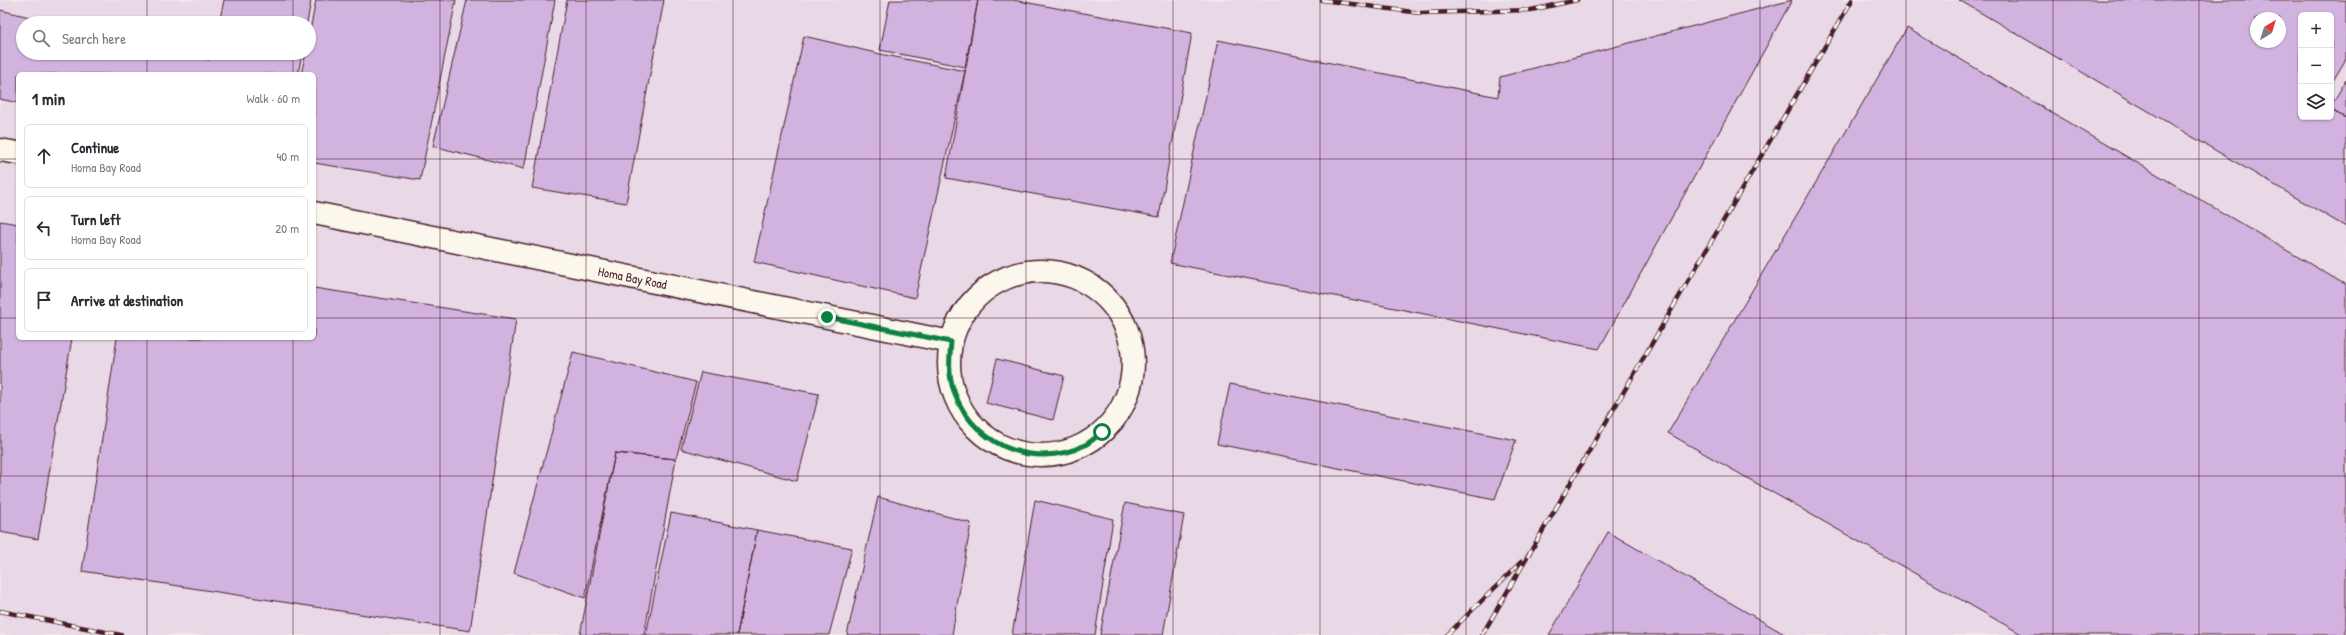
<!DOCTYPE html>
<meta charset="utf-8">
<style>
body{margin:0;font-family:"Patrick Hand",sans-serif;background:#f2f2f3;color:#2b2b33}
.controls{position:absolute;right:12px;top:12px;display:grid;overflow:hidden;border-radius:6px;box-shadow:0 1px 3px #0004}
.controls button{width:36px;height:36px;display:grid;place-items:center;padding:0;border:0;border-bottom:1px solid #e1e1e2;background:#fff;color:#2b2b33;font:20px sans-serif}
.compass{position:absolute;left:2250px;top:12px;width:36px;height:36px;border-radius:50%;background:#fff;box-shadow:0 1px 3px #0004;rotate:38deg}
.stop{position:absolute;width:12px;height:12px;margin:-9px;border:3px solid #0b8043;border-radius:50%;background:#fff}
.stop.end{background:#0b8043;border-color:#fff;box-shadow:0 1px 4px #0008}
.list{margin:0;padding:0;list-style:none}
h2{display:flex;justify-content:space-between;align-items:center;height:52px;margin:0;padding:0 16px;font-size:17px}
h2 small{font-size:13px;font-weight:400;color:#7c7c81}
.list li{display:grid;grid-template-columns:26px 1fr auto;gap:12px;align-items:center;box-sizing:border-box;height:64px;margin:0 8px 8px;padding:0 8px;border:1px solid #e1e1e2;border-radius:6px}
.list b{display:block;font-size:15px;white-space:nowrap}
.list p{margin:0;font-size:13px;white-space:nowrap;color:#7c7c81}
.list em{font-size:13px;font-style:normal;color:#7c7c81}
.icon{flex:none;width:22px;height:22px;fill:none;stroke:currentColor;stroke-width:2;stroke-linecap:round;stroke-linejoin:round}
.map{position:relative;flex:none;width:2346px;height:635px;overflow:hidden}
.search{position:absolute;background:#fff;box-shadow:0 1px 3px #0004;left:16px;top:16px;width:300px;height:44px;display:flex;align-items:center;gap:10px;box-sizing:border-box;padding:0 14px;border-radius:22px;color:#7c7c81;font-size:15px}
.panel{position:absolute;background:#fff;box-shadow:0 1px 3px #0004;left:16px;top:72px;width:300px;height:268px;border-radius:6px}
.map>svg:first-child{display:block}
.built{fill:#e9d9e7;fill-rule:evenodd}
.building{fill:#d2b3e0;stroke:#4a1f2b;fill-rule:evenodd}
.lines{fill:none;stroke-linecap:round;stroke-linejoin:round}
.minor-casing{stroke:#4a1f2b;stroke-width:25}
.minor{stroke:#fbf7ec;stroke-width:22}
.rail-casing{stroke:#4a1f2b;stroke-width:4.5}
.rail{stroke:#fbf7ec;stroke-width:3;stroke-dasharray:9;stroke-linecap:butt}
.route{stroke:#0b8043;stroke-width:5}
.grid{fill:none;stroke:#4a1f2b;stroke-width:1;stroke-opacity:0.55}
.labels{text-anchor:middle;stroke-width:4;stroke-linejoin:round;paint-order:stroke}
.street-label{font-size:13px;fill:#4a1f2b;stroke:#fbf7ec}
</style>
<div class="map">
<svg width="2346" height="635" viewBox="0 0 2346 635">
<rect width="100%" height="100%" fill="#f3e9ea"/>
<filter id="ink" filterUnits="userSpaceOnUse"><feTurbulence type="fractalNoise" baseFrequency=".025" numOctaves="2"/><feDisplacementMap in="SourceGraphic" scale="8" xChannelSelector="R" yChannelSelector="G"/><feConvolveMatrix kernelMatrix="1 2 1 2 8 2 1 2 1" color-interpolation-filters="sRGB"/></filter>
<g filter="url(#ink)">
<path class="built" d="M 0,0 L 2346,0 L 2346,635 L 0,635 ZM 2301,15 L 2331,15 L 2331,117 L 2301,117 ZM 2256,18 L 2280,18 L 2280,42 L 2256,42 ZM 23,23 L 309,23 L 309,53 L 23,53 ZM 18,74 L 314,74 L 314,338 L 18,338 Z"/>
<path class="building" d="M 224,0 L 311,0 L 307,23 L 219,23 Z
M 316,0 L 456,0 L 420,180 L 314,163 L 314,74 L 301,74 L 306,53 L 309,53 L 309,36 Z
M 467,0 L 555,0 L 524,169 L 433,146 Z
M 567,0 L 664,0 L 626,203 L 532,188 Z
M 890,0 L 978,0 L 965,67 L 880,50 Z
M 978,0 L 1013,0 L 1192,33 L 1159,217 L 946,178 Z
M 1792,0 L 1599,349 L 1170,263 L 1218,40 L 1498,97 L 1500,77 Z
M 1959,0 L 2346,0 L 2346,59 L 2331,84 L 2331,15 L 2301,15 L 2301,117 L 2331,117 L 2331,110 L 2346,118 L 2346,227 ZM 2256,18 L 2280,18 L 2280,42 L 2256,42 Z
M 0,10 L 55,23 L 23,23 L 23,53 L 181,53 L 210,60 L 212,53 L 302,53 L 298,74 L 18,74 L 18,103 L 0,99 Z
M 1907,28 L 2346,285 L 2346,635 L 2023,635 L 1668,433 Z
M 804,36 L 880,54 L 965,71 L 915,298 L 754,262 Z
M 2346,80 L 2346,118 L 2331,110 L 2331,106 Z
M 0,221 L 18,224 L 18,338 L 72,338 L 38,539 L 0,532 Z
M 314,288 L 516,319 L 470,631 L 82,571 L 117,338 L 314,338 Z
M 573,352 L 696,382 L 676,459 L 615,453 L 585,598 L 514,573 Z
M 997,359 L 1064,376 L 1053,420 L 986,403 Z
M 701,372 L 819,394 L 797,481 L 681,449 Z
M 1230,384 L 1516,440 L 1495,499 L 1217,444 Z
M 615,453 L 676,459 L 644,635 L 580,635 Z
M 878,497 L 971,523 L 952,635 L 847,635 Z
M 1035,500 L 1113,519 L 1095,635 L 1012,635 Z
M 1125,503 L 1184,515 L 1163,635 L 1100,635 Z
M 671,513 L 757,530 L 737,635 L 646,635 Z
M 757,530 L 852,548 L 829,635 L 737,635 Z
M 1608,532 L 1786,635 L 1549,635 Z"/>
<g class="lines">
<g class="minor-casing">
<g id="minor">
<path d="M 0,150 L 18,153"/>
<path id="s1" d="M 314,213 L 951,342"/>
<circle cx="1041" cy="363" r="92"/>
</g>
</g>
<use href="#minor" class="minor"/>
<g class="rail-casing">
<path id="rail" d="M 1322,0 L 1420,13 L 1531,10 L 1577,0
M 0,611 L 121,635
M 1447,635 L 1521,562
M 1482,635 L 1852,0"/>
</g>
<use href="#rail" class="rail"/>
</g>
</g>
<g class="lines" filter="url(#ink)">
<path class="route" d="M 827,317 L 951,342 C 950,356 948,370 952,385 C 967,442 1032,472 1085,445 C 1091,442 1097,436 1102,432"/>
</g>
<path class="grid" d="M 147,0 L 147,23M 293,0 L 293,23M 440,0 L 440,635M 586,0 L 586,635M 733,0 L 733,635M 880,0 L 880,635M 1026,0 L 1026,635M 1173,0 L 1173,635M 1320,0 L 1320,635M 1466,0 L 1466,635M 1613,0 L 1613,635M 1760,0 L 1760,635M 1906,0 L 1906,635M 2053,0 L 2053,635M 2199,0 L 2199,635M 147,53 L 147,74M 293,53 L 293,74M 0,159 L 18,159M 314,159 L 2346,159M 0,318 L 18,318M 314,318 L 2346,318M 147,338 L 147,635M 293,338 L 293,635M 0,476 L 2346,476"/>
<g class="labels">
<g class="street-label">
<text dy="5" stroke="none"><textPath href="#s1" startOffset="325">Homa Bay Road</textPath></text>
</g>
</g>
</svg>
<div class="controls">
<button>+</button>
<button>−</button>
<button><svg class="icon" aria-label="layers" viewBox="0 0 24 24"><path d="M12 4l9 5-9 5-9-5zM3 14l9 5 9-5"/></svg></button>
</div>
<svg class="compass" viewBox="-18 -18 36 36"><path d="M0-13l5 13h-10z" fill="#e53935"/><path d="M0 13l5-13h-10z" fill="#7c7c81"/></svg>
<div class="stop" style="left:1102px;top:432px"></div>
<div class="stop end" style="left:827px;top:317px"></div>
<div class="search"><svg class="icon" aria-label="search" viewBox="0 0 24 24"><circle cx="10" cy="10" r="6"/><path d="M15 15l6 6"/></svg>Search here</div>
<section class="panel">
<h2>1 min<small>Walk · 60 m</small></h2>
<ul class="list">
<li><svg class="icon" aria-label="ahead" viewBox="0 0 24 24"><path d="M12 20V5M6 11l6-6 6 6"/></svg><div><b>Continue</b><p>Homa Bay Road</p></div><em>40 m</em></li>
<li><svg class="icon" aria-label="left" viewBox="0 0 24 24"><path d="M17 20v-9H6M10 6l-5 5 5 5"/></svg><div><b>Turn left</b><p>Homa Bay Road</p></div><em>20 m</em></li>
<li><svg class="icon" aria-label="arrive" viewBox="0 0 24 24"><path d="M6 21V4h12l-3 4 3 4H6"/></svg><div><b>Arrive at destination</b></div></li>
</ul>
</section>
</div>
